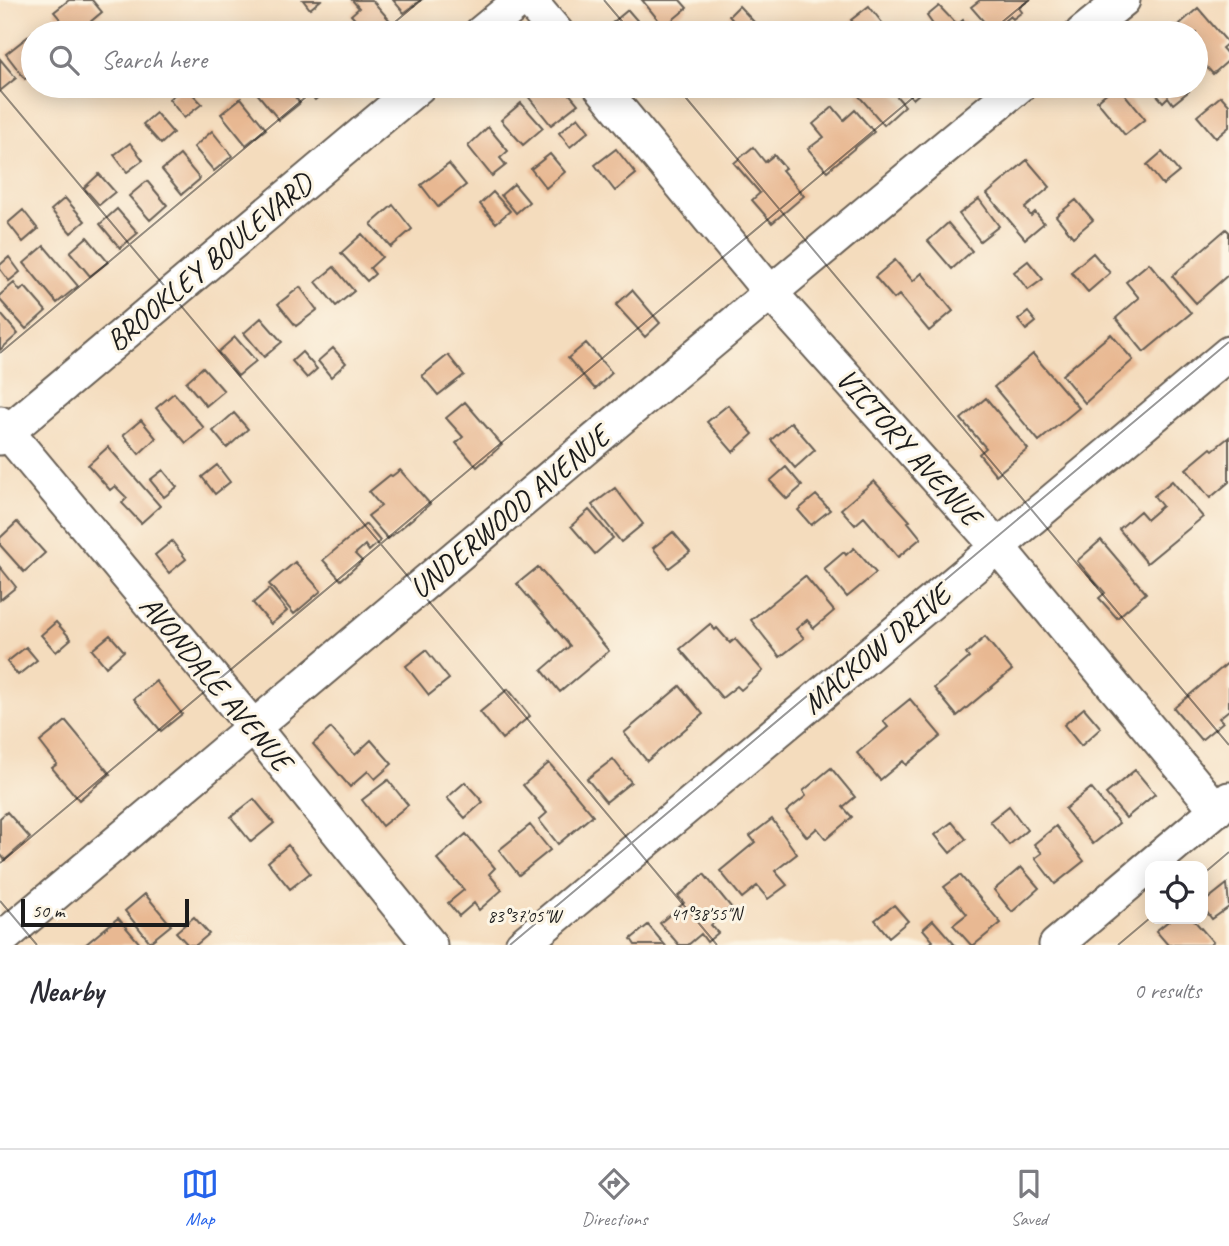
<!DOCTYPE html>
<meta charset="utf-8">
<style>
body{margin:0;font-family:Caveat,sans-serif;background:#f2f2f3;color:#2b2b33}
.controls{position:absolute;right:21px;bottom:21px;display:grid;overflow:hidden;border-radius:14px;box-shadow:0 4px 18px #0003}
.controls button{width:63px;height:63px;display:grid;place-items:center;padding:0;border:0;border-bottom:2px solid #e1e1e2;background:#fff;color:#2b2b33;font:35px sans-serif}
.scale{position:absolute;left:21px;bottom:18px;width:168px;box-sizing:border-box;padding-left:7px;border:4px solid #1c1c1c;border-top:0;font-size:19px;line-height:24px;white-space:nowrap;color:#1c1c1c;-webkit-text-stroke:5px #fcf5e5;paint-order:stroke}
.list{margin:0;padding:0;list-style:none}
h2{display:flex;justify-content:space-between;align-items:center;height:91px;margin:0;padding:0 28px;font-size:30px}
h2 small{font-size:23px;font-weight:400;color:#7c7c81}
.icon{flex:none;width:38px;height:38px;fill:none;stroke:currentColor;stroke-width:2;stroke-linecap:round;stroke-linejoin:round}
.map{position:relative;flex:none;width:1229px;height:945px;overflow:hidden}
.search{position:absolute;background:#fff;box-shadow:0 4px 18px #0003;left:21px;right:21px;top:21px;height:77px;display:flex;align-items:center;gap:18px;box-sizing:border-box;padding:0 24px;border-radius:38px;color:#7c7c81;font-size:26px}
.sheet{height:203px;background:#fff}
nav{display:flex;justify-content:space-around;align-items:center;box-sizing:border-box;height:98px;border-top:2px solid #e1e1e2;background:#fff;font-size:19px;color:#7c7c81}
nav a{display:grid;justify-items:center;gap:4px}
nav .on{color:#2563eb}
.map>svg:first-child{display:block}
.building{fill:#e8b892}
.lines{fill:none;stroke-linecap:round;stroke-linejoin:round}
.minor-casing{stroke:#685f54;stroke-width:37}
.minor{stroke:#fff;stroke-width:33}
.ticks{fill:none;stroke:#1c1c1c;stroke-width:2;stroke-opacity:0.45}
.labels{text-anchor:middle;stroke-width:6;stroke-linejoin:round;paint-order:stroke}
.street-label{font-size:30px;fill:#1c1c1c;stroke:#fcf5e5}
.ticks-label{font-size:18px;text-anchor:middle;fill:#1c1c1c;stroke:#fcf5e5;stroke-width:6;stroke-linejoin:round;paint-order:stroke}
</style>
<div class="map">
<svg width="1229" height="945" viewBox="0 0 1229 945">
<rect width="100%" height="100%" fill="#fcf5e5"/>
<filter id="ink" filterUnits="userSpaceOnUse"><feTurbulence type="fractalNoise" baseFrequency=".0143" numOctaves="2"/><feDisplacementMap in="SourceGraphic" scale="14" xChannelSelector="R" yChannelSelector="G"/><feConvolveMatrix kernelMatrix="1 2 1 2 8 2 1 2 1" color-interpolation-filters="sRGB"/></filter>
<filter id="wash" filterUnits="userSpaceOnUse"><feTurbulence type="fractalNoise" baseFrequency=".00686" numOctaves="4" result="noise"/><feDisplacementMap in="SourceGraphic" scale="28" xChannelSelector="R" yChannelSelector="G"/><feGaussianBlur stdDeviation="1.57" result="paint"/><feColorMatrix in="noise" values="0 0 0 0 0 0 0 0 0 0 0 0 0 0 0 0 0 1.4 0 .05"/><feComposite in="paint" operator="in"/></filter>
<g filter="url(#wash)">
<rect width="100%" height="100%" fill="#f4dcbd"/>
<g id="blocks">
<path class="building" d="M 69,0 L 92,0 L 102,12 L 77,33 L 72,33 L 54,12 Z
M 303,0 L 321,0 L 310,9 Z
M 352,0 L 372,0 L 392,23 L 380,33 L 367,33 L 351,15 L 359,8 Z
M 393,0 L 421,0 L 404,13 Z
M 642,0 L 680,0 L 687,8 L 664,27 Z
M 980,0 L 1029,0 L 1019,8 L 1022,12 L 1013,19 L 1010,16 L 992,31 L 971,7 Z
M 739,6 L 754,22 L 743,32 L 729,16 Z
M 869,6 L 887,29 L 881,33 L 862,33 L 851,20 Z
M 939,6 L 957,25 L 963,20 L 974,33 L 939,33 L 927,16 Z
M 1198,8 L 1228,43 L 1222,48 L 1229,56 L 1229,60 L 1213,74 L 1196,55 L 1196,33 L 1177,33 L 1174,29 Z
M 628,10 L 648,33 L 608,33 L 605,29 Z
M 44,24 L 51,33 L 33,33 L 33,72 L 25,79 L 6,54 Z
M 341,25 L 347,33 L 331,33 Z
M 0,59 L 16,78 L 0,91 Z
M 185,86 L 202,104 L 184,118 L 169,99 Z
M 251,86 L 286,86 L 300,103 L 279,120 Z
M 302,86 L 332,86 L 315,100 Z
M 538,86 L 563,86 L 578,104 L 551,125 L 527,95 Z
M 867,86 L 888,86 L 905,106 L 884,125 L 857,94 Z
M 902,86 L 928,86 L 913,99 Z
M 1115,86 L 1118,86 L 1145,119 L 1125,135 L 1097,101 Z
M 1149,86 L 1185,86 L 1189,91 L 1173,104 L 1168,97 L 1163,102 Z
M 1221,96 L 1229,105 L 1229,127 L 1216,138 L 1197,116 Z
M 241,98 L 266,129 L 246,145 L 221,114 Z
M 521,103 L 543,128 L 523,145 L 501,120 Z
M 833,107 L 844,120 L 855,110 L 874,132 L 827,171 L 808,149 L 824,137 L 813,124 Z
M 156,113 L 173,133 L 161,144 L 143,124 Z
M 578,117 L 589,131 L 570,147 L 559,133 Z
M 488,127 L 508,151 L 500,158 L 506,165 L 492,176 L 468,146 Z
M 212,131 L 232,156 L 214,171 L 194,147 Z
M 130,143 L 143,160 L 127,172 L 114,155 Z
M 753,147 L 765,162 L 774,155 L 785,168 L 782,170 L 804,196 L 772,223 L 752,200 L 760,193 L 734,163 Z
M 616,149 L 636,174 L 615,191 L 595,165 Z
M 1162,152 L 1179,172 L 1163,185 L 1147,165 Z
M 550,154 L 565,172 L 546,188 L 531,169 Z
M 180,155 L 200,179 L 182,194 L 162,170 Z
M 1027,160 L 1050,187 L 1025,208 L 1031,216 L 1035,212 L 1044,223 L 1025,239 L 987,194 Z
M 449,164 L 466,185 L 438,207 L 421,185 Z
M 99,174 L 115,192 L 99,205 L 84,188 Z
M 147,181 L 167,205 L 150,220 L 129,196 Z
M 514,184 L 529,202 L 516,213 L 501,195 Z
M 493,192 L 510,211 L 496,223 L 480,204 Z
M 65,198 L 85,221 L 71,233 L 51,210 Z
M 979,199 L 999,226 L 980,241 L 959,214 Z
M 1076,200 L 1093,220 L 1073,237 L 1056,216 Z
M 393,205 L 412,229 L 391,247 L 371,224 Z
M 117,209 L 138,233 L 120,248 L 100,224 Z
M 23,210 L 38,229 L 23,242 L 8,223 Z
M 948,223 L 972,251 L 952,269 L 928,241 Z
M 1226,229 L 1229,232 L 1229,274 L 1196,303 L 1172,276 Z
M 362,234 L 382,257 L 370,268 L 375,274 L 367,281 L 341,253 Z
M 87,237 L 108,262 L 90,276 L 70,252 Z
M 44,246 L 78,286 L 57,303 L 24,263 Z
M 1093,253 L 1110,273 L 1088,292 L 1071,272 Z
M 9,257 L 20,272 L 9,281 L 0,269 L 0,265 Z
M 895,260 L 913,281 L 922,273 L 953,311 L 929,331 L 899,295 L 894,299 L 875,277 Z
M 1028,261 L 1043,279 L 1028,290 L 1014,272 Z
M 1149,263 L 1191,313 L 1144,352 L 1116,318 L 1139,298 L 1126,282 Z
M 334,267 L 354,291 L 336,306 L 316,282 Z
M 14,283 L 20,291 L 25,287 L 46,311 L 26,329 L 0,300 L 0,295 Z
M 300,287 L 317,310 L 296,326 L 278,304 Z
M 632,290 L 660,323 L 645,337 L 616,305 Z
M 1028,312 L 1036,322 L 1026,330 L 1018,320 Z
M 0,313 L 18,334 L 0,350 Z
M 261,318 L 282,342 L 264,357 L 244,333 Z
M 1111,334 L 1133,360 L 1085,403 L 1062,375 Z
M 235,337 L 256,361 L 238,376 L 218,352 Z
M 586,343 L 612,373 L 595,389 L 568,358 Z
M 333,348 L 346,363 L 331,377 L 318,361 Z
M 302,352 L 317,369 L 307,378 L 292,361 Z
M 1033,354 L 1079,408 L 1039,441 L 994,387 Z
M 448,355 L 464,375 L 438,395 L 422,376 Z
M 203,367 L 224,391 L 206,406 L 186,382 Z
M 174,393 L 204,428 L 186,443 L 156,408 Z
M 986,398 L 1028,449 L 996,475 L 979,454 L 986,448 L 961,419 Z
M 465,402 L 502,445 L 477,467 L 456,443 L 463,437 L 446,418 Z
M 728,405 L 753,434 L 733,452 L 707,422 Z
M 234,413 L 248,429 L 227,448 L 213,431 Z
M 141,420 L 156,438 L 139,454 L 123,435 Z
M 791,422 L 815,450 L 795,468 L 771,440 Z
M 1229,437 L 1229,482 L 1210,498 L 1186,469 L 1211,448 L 1213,450 Z
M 108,447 L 160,506 L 141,523 L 122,503 L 127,498 L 115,486 L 110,490 L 88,465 Z
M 217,465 L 230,482 L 215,494 L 202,477 Z
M 786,467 L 802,486 L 787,499 L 770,481 Z
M 163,470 L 177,487 L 164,497 L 150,480 Z
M 400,470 L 430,504 L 388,539 L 368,516 L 381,506 L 369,492 L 390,475 L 392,476 Z
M 874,481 L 910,521 L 908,522 L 921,538 L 898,557 L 864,517 L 855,525 L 841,509 Z
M 1172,481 L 1203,517 L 1147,563 L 1119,529 L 1140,511 L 1147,519 L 1162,506 L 1154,496 Z
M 615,488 L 643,524 L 621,542 L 592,505 Z
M 816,495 L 830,510 L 811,525 L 798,510 Z
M 589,510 L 613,538 L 595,554 L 571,526 Z
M 17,522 L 45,553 L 24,572 L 0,545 L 0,538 Z
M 366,524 L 380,541 L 369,551 L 365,545 L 355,554 L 362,561 L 341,580 L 323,560 Z
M 673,532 L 690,552 L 669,568 L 653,548 Z
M 1101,540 L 1146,593 L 1117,618 L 1099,598 L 1105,593 L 1077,561 Z
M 172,541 L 186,559 L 169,573 L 155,555 Z
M 854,548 L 876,573 L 847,597 L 824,569 L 844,552 L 846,555 Z
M 295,562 L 321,591 L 294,614 L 269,584 Z
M 0,567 L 16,587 L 0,600 Z
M 538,567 L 609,651 L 560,692 L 542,670 L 570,646 L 517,584 Z
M 805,576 L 834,611 L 814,628 L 807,620 L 796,629 L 804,638 L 780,657 L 751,620 Z
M 269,589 L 287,611 L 271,624 L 253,603 Z
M 56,622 L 71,639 L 56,652 L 41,635 Z
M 710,624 L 715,630 L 717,628 L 730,643 L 735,639 L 763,671 L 741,690 L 737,686 L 722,698 L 680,649 Z
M 110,635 L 124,651 L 106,667 L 92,650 Z
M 985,637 L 1012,670 L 957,716 L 934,688 L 969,658 L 966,654 Z
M 26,647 L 37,660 L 18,675 L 7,662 Z
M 426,650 L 449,679 L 429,695 L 406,666 Z
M 1229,662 L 1229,710 L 1219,718 L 1223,722 L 1201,740 L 1174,708 Z
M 156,681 L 182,714 L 161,731 L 134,699 Z
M 680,686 L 703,714 L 647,761 L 624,733 Z
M 508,689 L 530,716 L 502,739 L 480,712 Z
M 910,699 L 941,736 L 906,765 L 903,761 L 880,780 L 857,753 L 888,727 L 883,721 Z
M 1084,708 L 1101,728 L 1081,746 L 1064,725 Z
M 66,721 L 110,774 L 79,800 L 52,768 L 57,764 L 40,742 Z
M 331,728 L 355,755 L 371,740 L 392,764 L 375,779 L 368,771 L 350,787 L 313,744 Z
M 613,759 L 631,782 L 606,802 L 587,779 Z
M 549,763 L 593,815 L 558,844 L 539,820 L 547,813 L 523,785 Z
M 831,768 L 855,797 L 843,807 L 852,817 L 826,839 L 817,828 L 807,837 L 786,812 L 806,796 L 803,791 Z
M 1135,770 L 1155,794 L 1126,818 L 1106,794 Z
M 388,780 L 408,805 L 382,826 L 362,800 Z
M 465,782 L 483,802 L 465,818 L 447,798 Z
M 1091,788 L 1119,823 L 1093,844 L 1065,809 Z
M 254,799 L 274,823 L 251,842 L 231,817 Z
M 1009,806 L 1027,830 L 1009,845 L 990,821 Z
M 7,812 L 30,838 L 5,860 L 0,854 L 0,818 Z
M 772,819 L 797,854 L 775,871 L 787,885 L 768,899 L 757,886 L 742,898 L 720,871 L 755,842 L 750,836 Z
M 952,822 L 966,839 L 950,853 L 935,835 Z
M 530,825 L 550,850 L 519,875 L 499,850 Z
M 1056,826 L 1084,861 L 1055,884 L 1035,858 L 1042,853 L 1034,844 Z
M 466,834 L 495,868 L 489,874 L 502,890 L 479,910 L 474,903 L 459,916 L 448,903 L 464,890 L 437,859 Z
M 288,845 L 310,873 L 290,889 L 268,862 Z
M 1021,867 L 1039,888 L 1012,912 L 994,890 Z
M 704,874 L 731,907 L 711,925 L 718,933 L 707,942 L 701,934 L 688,945 L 679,945 L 660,923 L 684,903 L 678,896 Z
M 960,875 L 1001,923 L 974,945 L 971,945 L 953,925 L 967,914 L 944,887 Z
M 1227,884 L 1229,907 L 1212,919 L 1203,907 L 1203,903 Z
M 145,894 L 171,925 L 150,942 L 125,911 Z
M 894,905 L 908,921 L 889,937 L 875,920 Z
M 194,917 L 209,934 L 196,945 L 188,945 L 176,932 Z
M 118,918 L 141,945 L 85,945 Z
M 1171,919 L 1193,919 L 1213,942 L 1210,945 L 1168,945 L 1156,931 Z
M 933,920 L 955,945 L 928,945 L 933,941 L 923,929 Z
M 648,925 L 665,945 L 635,945 L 631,939 Z"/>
</g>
</g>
<g filter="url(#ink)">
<use href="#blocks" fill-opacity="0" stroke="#685f54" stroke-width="2"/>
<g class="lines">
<g class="minor-casing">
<path id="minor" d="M 529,0 L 557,33
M 481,33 L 521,0
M 1082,33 L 1123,0
M 600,86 L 769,291 L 998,547 L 1217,810
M 0,423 L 254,728 L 430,945
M 0,438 L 419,86
M 0,940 C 340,656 677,368 1019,86
M 522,945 L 1229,353
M 1056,945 L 1229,799"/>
</g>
<use href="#minor" class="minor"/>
</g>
</g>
<path class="ticks" d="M 604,0 L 632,33M 382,33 L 421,0M 989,33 L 1029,0M 676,86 L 1229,745M 0,90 L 717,945M 0,353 L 319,86M 0,863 L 927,86M 1203,874 L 1229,852M 0,901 L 37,945M 510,945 L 1229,342M 1118,945 L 1150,918"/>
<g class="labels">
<g class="street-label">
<text transform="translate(209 262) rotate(-40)" y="10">BROOKLEY BOULEVARD</text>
<text transform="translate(909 447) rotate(48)" y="10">VICTORY AVENUE</text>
<text transform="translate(509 512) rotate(-40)" y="10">UNDERWOOD AVENUE</text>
<text transform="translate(876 649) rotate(-40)" y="10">MACKOW DRIVE</text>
<text transform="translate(216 683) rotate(50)" y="10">AVONDALE AVENUE</text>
</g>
</g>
<g class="ticks-label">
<text x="706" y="920">41°38'55"N</text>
<text x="524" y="922">83°37'05"W</text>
</g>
</svg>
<div class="controls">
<button><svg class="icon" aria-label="locate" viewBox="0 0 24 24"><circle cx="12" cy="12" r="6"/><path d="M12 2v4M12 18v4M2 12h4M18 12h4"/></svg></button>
</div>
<div class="scale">50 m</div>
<div class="search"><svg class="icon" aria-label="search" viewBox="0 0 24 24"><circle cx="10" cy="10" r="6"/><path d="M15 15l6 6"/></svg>Search here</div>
</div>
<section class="sheet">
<h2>Nearby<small>0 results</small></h2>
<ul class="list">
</ul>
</section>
<nav>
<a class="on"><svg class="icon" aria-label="map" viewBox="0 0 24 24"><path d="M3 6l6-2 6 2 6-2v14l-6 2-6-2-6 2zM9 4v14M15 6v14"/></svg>Map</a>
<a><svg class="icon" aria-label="directions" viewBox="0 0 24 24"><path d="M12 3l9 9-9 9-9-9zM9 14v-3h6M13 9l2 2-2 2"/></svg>Directions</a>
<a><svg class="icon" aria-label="saved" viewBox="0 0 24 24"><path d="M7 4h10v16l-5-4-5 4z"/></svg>Saved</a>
</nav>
